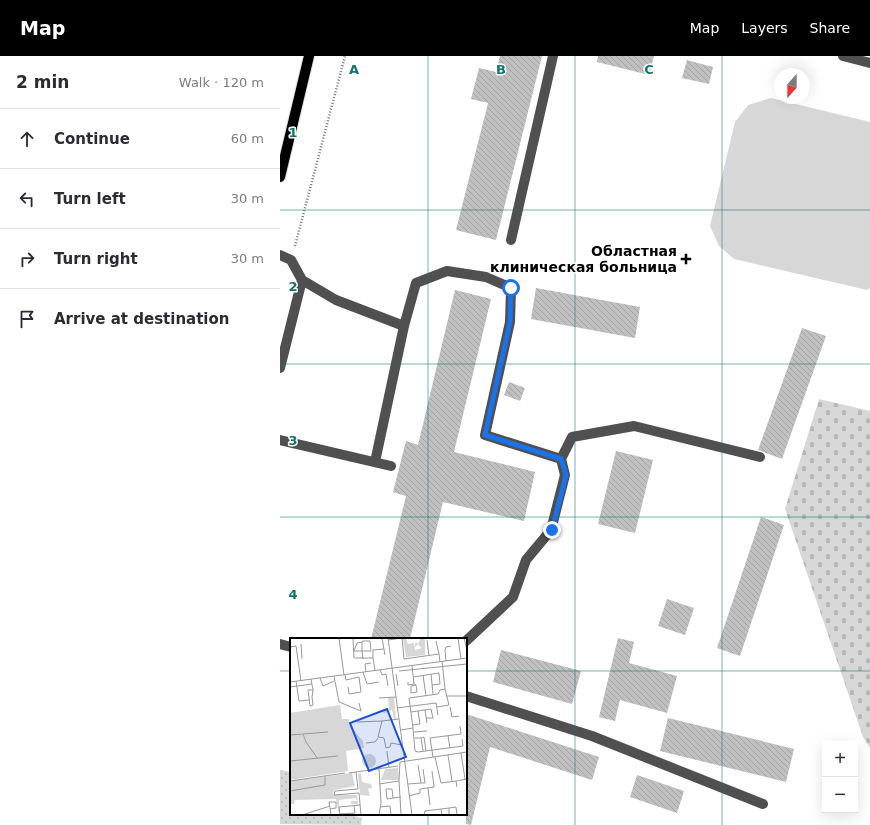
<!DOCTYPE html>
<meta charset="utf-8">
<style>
body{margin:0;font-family:"DejaVu Sans",sans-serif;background:#f7f7f7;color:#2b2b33}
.controls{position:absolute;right:12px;bottom:12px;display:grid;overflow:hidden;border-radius:0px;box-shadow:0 4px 16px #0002}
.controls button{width:36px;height:36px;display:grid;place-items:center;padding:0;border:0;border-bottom:1px solid #e1e1e2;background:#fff;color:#2b2b33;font:20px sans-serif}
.compass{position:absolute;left:494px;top:12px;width:36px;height:36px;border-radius:50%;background:#fff;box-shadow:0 4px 16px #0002;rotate:201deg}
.stop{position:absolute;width:12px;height:12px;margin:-9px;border:3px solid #1a73e8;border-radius:50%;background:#fff}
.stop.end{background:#1a73e8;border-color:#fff;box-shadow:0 1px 4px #0008}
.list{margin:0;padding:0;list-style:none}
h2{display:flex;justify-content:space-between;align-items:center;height:52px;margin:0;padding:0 16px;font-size:17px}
h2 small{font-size:13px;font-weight:400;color:#7c7c81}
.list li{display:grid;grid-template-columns:26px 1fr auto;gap:12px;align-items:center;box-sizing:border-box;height:60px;padding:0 16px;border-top:1px solid #e1e1e2}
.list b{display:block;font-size:15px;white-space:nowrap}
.list em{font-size:13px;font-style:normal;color:#7c7c81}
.icon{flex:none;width:22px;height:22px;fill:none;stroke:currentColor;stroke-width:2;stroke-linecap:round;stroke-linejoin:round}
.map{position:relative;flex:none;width:590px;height:769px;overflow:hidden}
header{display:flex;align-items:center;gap:24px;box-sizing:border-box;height:56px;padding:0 20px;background:#000;color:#fff}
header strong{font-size:19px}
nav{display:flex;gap:22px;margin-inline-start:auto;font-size:14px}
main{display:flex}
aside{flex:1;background:#fff}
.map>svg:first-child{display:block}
.grass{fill:url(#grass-dots)}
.cemetery{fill:url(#cemetery-stones)}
.pitch{fill:#d7d7d7}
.building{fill:url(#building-back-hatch)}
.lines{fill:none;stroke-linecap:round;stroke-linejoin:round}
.major-casing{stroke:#dbdbdb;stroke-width:12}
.path{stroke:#727272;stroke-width:2.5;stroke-dasharray:1 2;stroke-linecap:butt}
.minor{stroke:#505050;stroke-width:10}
.major{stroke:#000;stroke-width:10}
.route{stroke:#1a73e8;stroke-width:5}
.grid{fill:none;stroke:#0f766e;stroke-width:1;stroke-opacity:0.55}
.poi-dot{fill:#000;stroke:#fff;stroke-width:1.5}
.labels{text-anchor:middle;stroke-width:3;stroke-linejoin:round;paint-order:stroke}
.poi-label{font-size:14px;font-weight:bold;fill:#000;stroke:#fff;text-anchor:end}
.inset-road{fill:none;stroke:#999;stroke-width:1}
.view{fill:#1d4ed8;fill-opacity:0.15;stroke:#1d4ed8;stroke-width:2}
.inset-edge{fill:none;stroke:#000;stroke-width:2}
.grid-label{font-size:13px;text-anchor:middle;font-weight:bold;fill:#0f766e;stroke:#fff;stroke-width:3;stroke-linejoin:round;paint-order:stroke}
</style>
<header>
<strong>Map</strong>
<nav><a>Map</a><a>Layers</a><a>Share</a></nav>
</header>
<main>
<aside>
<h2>2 min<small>Walk · 120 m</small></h2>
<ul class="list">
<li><svg class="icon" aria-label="ahead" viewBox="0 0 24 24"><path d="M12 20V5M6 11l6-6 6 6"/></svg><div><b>Continue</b></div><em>60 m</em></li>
<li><svg class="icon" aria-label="left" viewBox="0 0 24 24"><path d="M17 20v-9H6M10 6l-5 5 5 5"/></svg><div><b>Turn left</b></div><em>30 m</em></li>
<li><svg class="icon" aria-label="right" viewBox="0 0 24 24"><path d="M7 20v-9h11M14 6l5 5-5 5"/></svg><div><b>Turn right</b></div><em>30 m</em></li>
<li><svg class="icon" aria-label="arrive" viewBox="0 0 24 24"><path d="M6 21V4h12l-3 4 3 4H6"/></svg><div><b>Arrive at destination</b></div></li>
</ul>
</aside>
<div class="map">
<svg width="590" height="769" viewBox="0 0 590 769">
<defs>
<pattern id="grass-dots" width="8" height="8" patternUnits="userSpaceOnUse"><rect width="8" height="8" fill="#d7d7d7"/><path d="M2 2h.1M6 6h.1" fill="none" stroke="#b7b7b7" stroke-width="1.8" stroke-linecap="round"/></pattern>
<pattern id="cemetery-stones" width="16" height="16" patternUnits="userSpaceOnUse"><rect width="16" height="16" fill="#d7d7d7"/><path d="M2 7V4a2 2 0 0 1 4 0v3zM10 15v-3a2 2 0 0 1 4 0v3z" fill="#b7b7b7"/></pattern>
<pattern id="building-back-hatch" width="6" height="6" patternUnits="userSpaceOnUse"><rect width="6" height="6" fill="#c0c0c0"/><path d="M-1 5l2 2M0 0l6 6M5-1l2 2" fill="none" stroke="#a3a3a3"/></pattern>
</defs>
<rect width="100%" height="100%" fill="#fff"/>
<path class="grass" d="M 0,714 L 11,716 L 11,758 L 66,758 L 82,762 L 81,769 L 0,768 Z"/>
<path class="cemetery" d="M 539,343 L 590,355 L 590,692 L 583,681 L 505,453 Z"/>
<path class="pitch" d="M 491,42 L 590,66 L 590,232 L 587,234 L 454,203 L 439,190 L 430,170 L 455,66 L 468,49 Z"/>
<path class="building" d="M 220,0 L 262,0 L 216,184 L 176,174 L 208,47 L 191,43 L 199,12 L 216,16 Z
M 318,0 L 374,0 L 369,19 L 317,6 Z
M 407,4 L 433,11 L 429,28 L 402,22 Z
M 256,232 L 360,251 L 355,282 L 251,263 Z
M 175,234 L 211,243 L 174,396 L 255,416 L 244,465 L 163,446 L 130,583 L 91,583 L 126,440 L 113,436 L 126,385 L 138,389 Z
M 522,272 L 546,280 L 502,403 L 478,394 Z
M 229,326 L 245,332 L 240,345 L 224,339 Z
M 336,395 L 373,404 L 355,477 L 318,468 Z
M 481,461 L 504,469 L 460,600 L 437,592 Z
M 387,543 L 414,552 L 405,579 L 378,570 Z
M 338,582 L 354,586 L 349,607 L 397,620 L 387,657 L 340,644 L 335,665 L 319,661 Z
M 221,594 L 301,615 L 292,648 L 213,626 Z
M 186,658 L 319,701 L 312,724 L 210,691 L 191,769 L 186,768 Z
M 388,662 L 514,693 L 506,726 L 380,695 Z
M 357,719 L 404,735 L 397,757 L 350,741 Z"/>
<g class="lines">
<g class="major-casing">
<path id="major" d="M 0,121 L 29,0"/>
</g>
<path class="path" d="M 15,190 L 65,0"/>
<path class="minor" d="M 563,0 L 590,7
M 231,184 L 273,0
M 0,199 L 11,204 L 22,224 L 56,244 L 124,270 L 136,227 L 167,215 L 206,221 L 231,232 L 230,266 L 205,379 L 281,403 L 285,419 L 271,474 L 246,504 L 233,541 L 186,585
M 0,312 L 22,224
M 0,384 L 111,410
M 281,403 L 292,381 L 354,370 L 480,401
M 95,406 L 124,270
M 0,588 L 11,591
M 186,640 L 312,680 L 483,748"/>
<use href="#major" class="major"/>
</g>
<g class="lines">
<path class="route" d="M 231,232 L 230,266 L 205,379 L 281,403 L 286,419 L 272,474"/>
</g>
<path class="grid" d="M 148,0 L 148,583M 295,0 L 295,769M 442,0 L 442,769M 0,154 L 590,154M 0,308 L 590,308M 0,461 L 590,461M 0,615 L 11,615M 186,615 L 590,615M 148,758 L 148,769"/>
<path class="poi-dot" d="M404 197h4v4h4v4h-4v4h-4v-4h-4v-4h4z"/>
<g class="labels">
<g class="poi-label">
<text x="397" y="200">Областная<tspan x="397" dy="16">клиническая больница</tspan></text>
</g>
</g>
<g transform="translate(10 582)">
<rect width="177" height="177" fill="#fff"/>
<path d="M 130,0 L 135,0 L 135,17 L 116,19 L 113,1 L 116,1 L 118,6 L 124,5 L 125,12 L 132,10 L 128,6 L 125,9 L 125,5 L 129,5 ZM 98,60 L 104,60 L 106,81 L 104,81 L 102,72 L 95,75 L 88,73 L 99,70 Z" fill="#d7d7d7"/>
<path d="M 62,135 L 65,148 L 44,152 L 43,157 L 67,157 L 68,166 L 61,166 L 61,163 L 67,163 L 66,160 L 49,162 L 49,177 L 46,161 L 5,162 L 4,166 L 0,166 L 0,143 ZM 71,135 L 72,144 L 81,146 L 82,150 L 78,151 L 80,158 L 70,157 L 68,136 Z" fill="#d7d7d7"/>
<path d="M 50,67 L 52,81 L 59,81 L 60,88 L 73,103 L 74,110 L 56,113 L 58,133 L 0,142 L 0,75 Z" fill="#d7d7d7"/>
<path d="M 108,130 L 109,142 L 91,142 L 95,131 Z" fill="#d7d7d7"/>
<path d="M72 123a7 7 0 1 1 14 0a7 7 0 1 1-14 0Z" fill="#d7d7d7"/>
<path class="inset-road" d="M 49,0 L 54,37M 63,0 L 64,20 L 83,20 L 85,32M 92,0 L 95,17M 98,0 L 122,177M 112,0 L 114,21 L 149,16 L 150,24M 168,0 L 171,21M 174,0 L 177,12M 98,2 L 112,0M 137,2 L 139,18M 146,3 L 149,16M 72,4 L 67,5 L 64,13 L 81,13 L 80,3 L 73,3 L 72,4 L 72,13 L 73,21M 11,6 L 12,21M 0,9 L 6,8 L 11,43M 83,20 L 83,12 L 94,11M 156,23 L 155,12 L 156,9 L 161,8M 90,32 L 92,37 L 96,36 L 98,48M 109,33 L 177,26M 73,34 L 77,46 L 89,44M 76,34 L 75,26 L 81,25M 55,36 L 56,42 L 69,39 L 71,54 L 59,56 L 58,49M 106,36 L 108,48M 141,36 L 143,56M 133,37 L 136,58M 44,38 L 49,64 L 71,73 L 69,65M 123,39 L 149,35 L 150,46 L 142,47M 30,40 L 33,48 L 44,43M 21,41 L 23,52 L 22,59 L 23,67 L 20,68 L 18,52 L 23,52M 6,43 L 9,63 L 19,62M 0,44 L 177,20M 118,44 L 118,47 L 124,46 L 122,28M 124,46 L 126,47 L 127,54 L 121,55 L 121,48 L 126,47M 0,49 L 22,46M 156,58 L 177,58M 89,60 L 106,59M 147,69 L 159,67 L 155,51M 160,69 L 162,79 L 169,78M 107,70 L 146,65 L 148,77M 135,72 L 137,85M 121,74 L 141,71 L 143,80 L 136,80M 109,81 L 92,83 L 88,99 L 94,100 L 96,110 L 100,109 L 101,105 L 112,107M 67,84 L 92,83M 122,87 L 130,86 L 128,73M 123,90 L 119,60 L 148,56 L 150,52 L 155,51 L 152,23M 111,92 L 123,90 L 125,113 L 128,114 L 173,108 L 172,101M 124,94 L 137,93M 13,96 L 38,94M 0,97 L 13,96 L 16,104 L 28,121M 158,98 L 160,110M 125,100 L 131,100 L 133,113M 131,100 L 134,99 L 136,113M 76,105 L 85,104 L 88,100M 97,113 L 99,130M 171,115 L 175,141M 158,117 L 162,143M 143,119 L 140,100 L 171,96 L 170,88M 145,119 L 151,145 L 166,143M 0,123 L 48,118M 66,134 L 68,151M 59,135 L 108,128M 0,143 L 55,135M 109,143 L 111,176M 131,145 L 135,145 L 133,131M 89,146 L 109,143 L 110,124 L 177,114M 118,146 L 131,145 L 128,127M 167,149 L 166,143 L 177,141M 138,150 L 140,167M 68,151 L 45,153 L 44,157 L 69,155M 0,153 L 35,147 L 35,138M 69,155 L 71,177M 119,158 L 130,155 L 130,151 L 144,149 L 142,133M 103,160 L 102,151 L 96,151 L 97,161 L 103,160 L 111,159M 90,169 L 100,168 L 101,177M 40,171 L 46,170 L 46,164 L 39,164 L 40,170 L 41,177M 50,176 L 65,175 L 64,168M 12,177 L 40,168M 50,177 L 49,169 L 70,167M 89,177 L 91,165 L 89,131M 134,177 L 135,173 L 151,171M 152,177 L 151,171 L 159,170M 159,177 L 159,170 L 166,169 L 167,177"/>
<path class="view" d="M 97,71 L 116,119 L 79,133 L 60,85 Z"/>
<rect width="177" height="177" class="inset-edge"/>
</g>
<g class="grid-label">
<text x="74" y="18">A</text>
<text x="221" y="18">B</text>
<text x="369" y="18">C</text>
<text x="13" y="81">1</text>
<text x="13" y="235">2</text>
<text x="13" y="389">3</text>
<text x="13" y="543">4</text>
</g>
</svg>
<div class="controls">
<button>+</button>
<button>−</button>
</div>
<svg class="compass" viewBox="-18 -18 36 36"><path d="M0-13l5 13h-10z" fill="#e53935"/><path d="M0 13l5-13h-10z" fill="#7c7c81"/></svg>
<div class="stop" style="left:231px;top:232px"></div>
<div class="stop end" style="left:272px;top:474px"></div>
</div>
</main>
